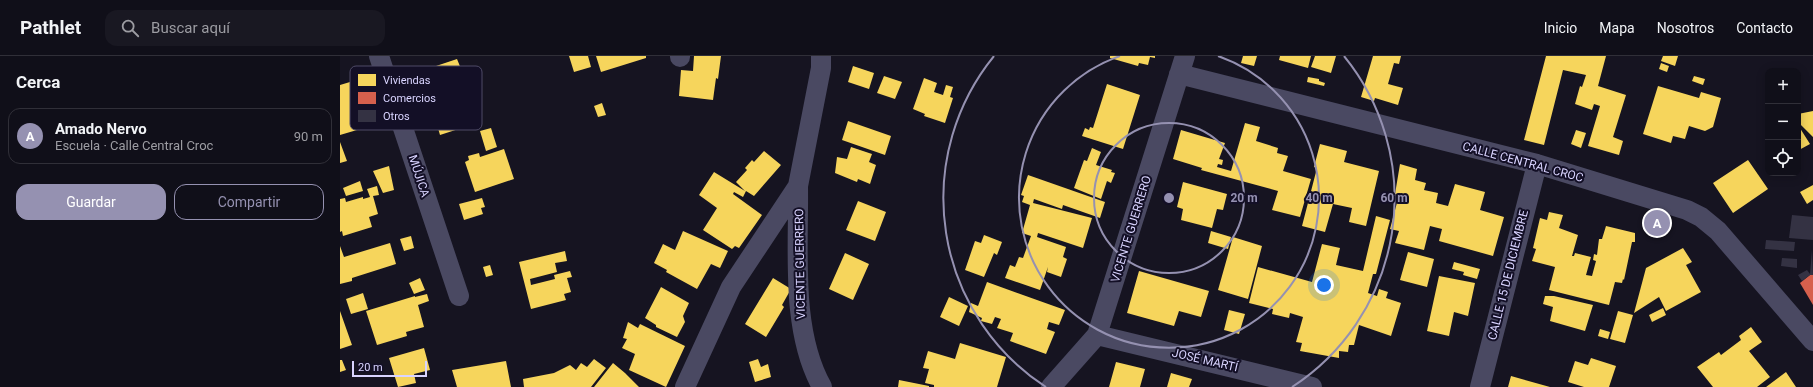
<!DOCTYPE html>
<html lang="es">
<meta charset="utf-8">
<style>
body{margin:0;font-family:Roboto,sans-serif;background:#191822;color:#f1f3f6}
.controls{position:absolute;right:12px;top:12px;display:grid;overflow:hidden;border-radius:8px;box-shadow:0 2px 10px #0003}
.controls button{width:36px;height:36px;display:grid;place-items:center;padding:0;border:0;border-bottom:1px solid #302f38;background:#100f19;color:#f1f3f6;font:20px sans-serif}
.scale{position:absolute;left:12px;bottom:10px;width:75px;box-sizing:border-box;padding-left:4px;border:2px solid #d9d4ff;border-top:0;font-size:11px;line-height:14px;white-space:nowrap;color:#d9d4ff;-webkit-text-stroke:3px #130f26;paint-order:stroke}
.you{position:absolute;left:984px;top:229px;width:14px;height:14px;margin:-10px;border:3px solid #fff;border-radius:50%;background:#1a73e8;box-shadow:0 0 0 6px #1a73e833}
.badge{display:grid;place-items:center;width:26px;height:26px;border-radius:50%;background:#9591b1;color:#fff;font-size:13px;font-weight:700}
.pin{position:absolute;translate:-50% -50%;border:2px solid #fff;box-shadow:0 1px 4px #0006}
.list{margin:0;padding:0;list-style:none}
h2{display:flex;justify-content:space-between;align-items:center;height:52px;margin:0;padding:0 16px;font-size:17px}
h2 small{font-size:13px;font-weight:400;color:#9c9ca2}
.list li{display:grid;grid-template-columns:26px 1fr auto;gap:12px;align-items:center;box-sizing:border-box;height:56px;margin:0 8px 8px;padding:0 8px;border:1px solid #302f38;border-radius:12px}
.list b{display:block;font-size:15px;white-space:nowrap}
.list p{margin:0;font-size:13px;white-space:nowrap;color:#9c9ca2}
.list em{font-size:13px;font-style:normal;color:#9c9ca2}
.actions{display:flex;gap:8px;padding:12px 16px}
.actions a{flex:1;padding:9px 0;border:1px solid #9591b1;border-radius:12px;text-align:center;font-size:14px;color:#9591b1}
.actions .main{background:#9591b1;color:#fff}
.icon{flex:none;width:22px;height:22px;fill:none;stroke:currentColor;stroke-width:2;stroke-linecap:round;stroke-linejoin:round}
.map{position:relative;flex:none;width:1473px;height:331px;overflow:hidden}
header{display:flex;align-items:center;gap:24px;box-sizing:border-box;height:56px;padding:0 20px;background:#100f19;border-bottom:1px solid #302f38}
header strong{font-size:19px}
nav{display:flex;gap:22px;margin-inline-start:auto;font-size:14px}
.search{width:280px;height:36px;background:#191822;display:flex;align-items:center;gap:10px;box-sizing:border-box;padding:0 14px;border-radius:12px;color:#9c9ca2;font-size:15px}
main{display:flex}
aside{flex:1;background:#100f19}
.map>svg:first-child{display:block}
.homes{fill:#f6d55c}
.shops{fill:#d6604d}
.building{fill:#343243}
.lines{fill:none;stroke-linecap:round;stroke-linejoin:round}
.street{stroke:#4a4962;stroke-width:20}
.ring{fill:none;stroke:#9591b1;stroke-width:2}
.labels{text-anchor:middle;stroke-width:4;stroke-linejoin:round;paint-order:stroke}
.street-label{font-size:12px;fill:#d9d4ff;stroke:#130f26}
.key{fill:#130f26;stroke:#4e4a67;stroke-width:1}
.key-label{font-size:11px;fill:#d9d4ff}
.centre{fill:#9591b1;stroke:#130f26;stroke-width:2}
.ring-label{font-size:12px;text-anchor:middle;font-weight:bold;fill:#9591b1;stroke:#130f26;stroke-width:4;stroke-linejoin:round;paint-order:stroke}
</style>
<header>
<strong>Pathlet</strong>
<div class="search"><svg class="icon" aria-label="search" viewBox="0 0 24 24"><circle cx="10" cy="10" r="6"/><path d="M15 15l6 6"/></svg>Buscar aquí</div>
<nav><a>Inicio</a><a>Mapa</a><a>Nosotros</a><a>Contacto</a></nav>
</header>
<main>
<aside>
<h2>Cerca<small></small></h2>
<ul class="list">
<li><span class="badge">A</span><div><b>Amado Nervo</b><p>Escuela · Calle Central Croc</p></div><em>90 m</em></li>
</ul>
<div class="actions"><a class="main">Guardar</a><a>Compartir</a></div>
</aside>
<div class="map">
<svg width="1473" height="331" viewBox="0 0 1473 331">
<rect width="100%" height="100%" fill="#161421"/>
<path class="homes" d="M 229,0 L 248,0 L 251,11 L 234,16 Z
M 256,0 L 306,0 L 306,2 L 261,16 Z
M 354,0 L 381,0 L 378,23 L 376,22 L 373,44 L 339,40 L 341,14 L 353,15 Z
M 770,0 L 815,0 L 815,2 L 810,1 L 808,9 L 799,7 L 798,10 L 770,2 Z
M 903,0 L 917,0 L 914,10 L 901,7 Z
M 940,0 L 971,0 L 968,12 L 939,4 Z
M 975,0 L 996,0 L 991,17 L 971,11 Z
M 1033,0 L 1061,0 L 1059,8 L 1054,7 L 1048,28 L 1063,32 L 1058,49 L 1035,42 L 1034,45 L 1021,41 Z
M 1206,0 L 1266,0 L 1258,30 L 1286,39 L 1273,81 L 1283,85 L 1279,99 L 1248,90 L 1260,50 L 1254,48 L 1252,54 L 1235,48 L 1240,30 L 1242,31 L 1246,19 L 1223,14 L 1204,89 L 1184,84 Z
M 1323,0 L 1338,0 L 1335,10 L 1321,5 Z
M 117,3 L 139,57 L 135,58 L 137,67 L 100,79 L 81,15 Z
M 1321,7 L 1329,10 L 1327,16 L 1319,13 Z
M 513,10 L 534,17 L 529,33 L 508,26 Z
M 544,20 L 562,26 L 555,43 L 537,37 Z
M 1354,20 L 1365,23 L 1363,29 L 1352,25 Z
M 968,21 L 979,23 L 979,25 L 985,27 L 984,30 L 967,26 Z
M 584,22 L 597,27 L 594,36 L 603,39 L 606,29 L 613,31 L 610,41 L 613,42 L 605,67 L 584,60 L 585,58 L 573,53 Z
M 20,23 L 34,69 L 0,79 L 0,29 Z
M 767,28 L 800,39 L 783,93 L 742,80 L 745,72 L 749,74 L 750,71 L 753,72 Z
M 1318,30 L 1359,42 L 1361,36 L 1381,42 L 1373,71 L 1365,75 L 1349,70 L 1345,83 L 1333,80 L 1331,87 L 1303,78 Z
M 262,47 L 266,59 L 258,61 L 254,50 Z
M 1473,55 L 1473,81 L 1458,66 L 1458,58 Z
M 508,65 L 551,80 L 545,99 L 502,84 Z
M 905,67 L 920,71 L 916,85 L 938,92 L 937,97 L 948,100 L 943,115 L 971,123 L 960,161 L 932,154 L 938,135 L 861,114 L 862,112 L 833,103 L 841,74 L 885,87 L 879,103 L 883,104 L 882,109 L 878,108 L 877,111 L 891,115 Z
M 1458,69 L 1470,88 L 1459,94 L 1458,93 Z
M 151,72 L 157,91 L 146,95 L 140,75 Z
M 1236,74 L 1246,77 L 1241,92 L 1231,88 Z
M 0,86 L 7,105 L 0,107 Z
M 980,88 L 1007,95 L 1004,106 L 1039,115 L 1026,170 L 1009,166 L 1012,152 L 993,148 L 985,176 L 962,170 L 977,112 L 974,111 Z
M 511,91 L 532,98 L 529,106 L 536,109 L 530,128 L 518,123 L 517,126 L 495,117 L 497,101 L 507,103 Z
M 752,92 L 761,96 L 756,109 L 772,114 L 771,116 L 775,117 L 771,127 L 767,125 L 761,143 L 734,132 L 744,104 L 747,105 Z
M 164,93 L 174,123 L 135,136 L 125,106 L 129,104 L 128,100 L 139,97 L 140,101 Z
M 424,95 L 441,109 L 414,140 L 406,135 L 403,141 L 394,136 L 393,138 L 422,159 L 399,192 L 395,190 L 392,193 L 363,174 L 377,152 L 359,139 L 374,116 L 405,135 L 396,126 L 407,114 L 405,112 L 412,104 L 414,106 Z
M 1408,104 L 1428,133 L 1393,157 L 1373,127 Z
M 1060,108 L 1077,113 L 1075,124 L 1086,127 L 1084,134 L 1098,137 L 1096,147 L 1108,150 L 1115,128 L 1145,136 L 1140,154 L 1164,161 L 1153,200 L 1099,185 L 1102,173 L 1090,170 L 1084,194 L 1055,187 L 1059,175 L 1050,173 L 1059,139 L 1055,138 Z
M 49,110 L 54,134 L 43,137 L 33,115 Z
M 688,119 L 765,146 L 760,162 L 723,149 L 722,153 L 694,143 L 693,147 L 752,162 L 743,192 L 698,177 L 697,181 L 726,191 L 723,201 L 727,203 L 721,221 L 707,216 L 708,211 L 700,234 L 665,222 L 670,209 L 675,211 L 679,201 L 683,202 L 691,180 L 682,177 L 690,149 L 682,146 L 684,140 L 681,139 Z
M 20,125 L 23,135 L 6,140 L 3,132 Z
M 843,126 L 887,138 L 883,154 L 877,153 L 872,172 L 841,164 L 843,153 L 837,151 Z
M 1473,129 L 1473,144 L 1467,148 L 1460,136 Z
M 37,130 L 39,139 L 33,140 L 38,158 L 29,161 L 32,171 L 3,180 L 2,175 L 0,176 L 0,143 L 5,142 L 6,146 L 23,141 L 23,143 L 30,141 L 27,133 Z
M 142,142 L 145,151 L 141,152 L 143,158 L 124,164 L 119,148 Z
M 518,145 L 546,156 L 535,185 L 506,174 Z
M 1209,156 L 1223,159 L 1219,172 L 1238,179 L 1232,200 L 1234,200 L 1235,197 L 1251,201 L 1246,219 L 1252,220 L 1256,205 L 1253,204 L 1254,198 L 1257,199 L 1259,183 L 1262,183 L 1266,170 L 1295,177 L 1295,186 L 1292,186 L 1284,224 L 1283,223 L 1282,227 L 1275,226 L 1269,249 L 1209,234 L 1215,211 L 1192,205 L 1196,193 L 1193,192 L 1200,162 L 1207,164 Z
M 1036,160 L 1050,164 L 1036,218 L 1033,218 L 1028,237 L 1037,240 L 1039,233 L 1048,236 L 1046,242 L 1061,247 L 1051,280 L 1019,269 L 1014,289 L 1009,289 L 1008,296 L 999,295 L 999,302 L 960,295 L 962,287 L 956,286 L 963,261 L 950,257 L 949,262 L 932,258 L 933,253 L 909,247 L 918,211 L 972,226 L 982,188 L 1000,192 L 996,209 L 1023,215 Z
M 343,175 L 388,195 L 380,212 L 371,208 L 357,233 L 326,216 L 327,214 L 314,207 L 323,188 L 335,194 Z
M 871,175 L 891,181 L 888,193 L 868,187 Z
M 644,179 L 662,186 L 657,199 L 654,197 L 644,221 L 625,214 L 635,185 L 641,187 Z
M 71,180 L 74,192 L 64,195 L 60,183 Z
M 893,181 L 922,190 L 908,243 L 878,234 Z
M 50,187 L 56,208 L 12,222 L 12,225 L 0,228 L 0,190 L 4,201 Z
M 1343,192 L 1352,206 L 1346,209 L 1361,236 L 1326,255 L 1319,241 L 1294,257 L 1306,212 Z
M 225,195 L 227,205 L 215,207 L 217,216 L 190,223 L 191,229 L 215,223 L 214,219 L 230,215 L 232,221 L 227,222 L 231,236 L 224,238 L 226,244 L 191,253 L 179,206 Z
M 1068,196 L 1094,203 L 1087,231 L 1060,224 Z
M 505,197 L 529,208 L 513,244 L 489,233 Z
M 1114,206 L 1140,213 L 1137,223 L 1123,219 L 1124,216 L 1112,213 Z
M 150,209 L 153,219 L 146,221 L 143,211 Z
M 799,215 L 869,235 L 861,261 L 839,255 L 834,270 L 787,257 Z
M 1099,220 L 1135,227 L 1128,260 L 1114,256 L 1109,280 L 1087,275 Z
M 80,222 L 85,234 L 74,238 L 69,227 Z
M 433,222 L 451,233 L 442,249 L 444,251 L 426,281 L 405,268 Z
M 647,226 L 725,254 L 719,269 L 709,266 L 707,273 L 715,276 L 706,298 L 670,285 L 673,277 L 657,272 L 661,263 L 655,261 L 652,268 L 641,265 L 642,262 L 629,256 L 631,247 L 638,250 Z
M 321,231 L 349,247 L 343,260 L 345,266 L 337,281 L 316,271 L 316,269 L 305,262 Z
M 23,237 L 28,253 L 11,258 L 6,243 Z
M 87,238 L 89,245 L 78,249 L 84,271 L 66,276 L 67,280 L 37,289 L 26,255 L 75,240 L 75,241 Z
M 1205,240 L 1214,240 L 1253,249 L 1245,275 L 1210,265 L 1213,251 L 1203,248 Z
M 609,241 L 628,250 L 619,270 L 600,261 Z
M 1323,252 L 1326,259 L 1312,266 L 1309,259 Z
M 889,254 L 905,258 L 899,278 L 884,274 Z
M 0,255 L 12,289 L 0,293 Z
M 1278,255 L 1293,259 L 1285,287 L 1270,283 Z
M 288,266 L 298,272 L 300,268 L 345,290 L 326,331 L 289,314 L 295,298 L 282,292 L 287,283 L 283,282 Z
M 1411,271 L 1422,286 L 1409,295 L 1430,321 L 1417,331 L 1373,331 L 1357,311 L 1379,296 L 1381,299 L 1401,284 L 1399,280 Z
M 1260,273 L 1270,276 L 1268,283 L 1258,280 Z
M 620,287 L 666,301 L 657,331 L 594,331 L 594,329 L 585,327 L 589,313 L 583,312 L 588,295 L 615,303 Z
M 84,292 L 90,314 L 74,318 L 76,327 L 58,331 L 49,302 Z
M 1251,302 L 1276,310 L 1269,331 L 1244,331 L 1228,326 L 1235,305 L 1248,309 Z
M 254,303 L 266,312 L 251,331 L 184,331 L 183,323 L 214,317 L 230,309 L 236,314 L 241,307 L 247,311 Z
M 418,303 L 421,311 L 428,308 L 431,321 L 415,326 L 409,306 Z
M 0,304 L 2,304 L 6,314 L 0,316 Z
M 166,305 L 171,331 L 117,331 L 112,314 Z
M 776,306 L 805,313 L 800,331 L 769,331 Z
M 273,307 L 285,317 L 299,331 L 254,331 Z
M 1446,316 L 1456,331 L 1426,331 Z
M 831,317 L 852,323 L 849,331 L 827,331 Z
M 1171,320 L 1210,331 L 1168,331 Z
M 559,324 L 589,330 L 589,331 L 558,331 Z"/>
<path class="shops" d="M 1470,219 L 1473,219 L 1473,249 L 1460,227 Z"/>
<path class="building" d="M 1452,159 L 1473,161 L 1473,184 L 1449,182 Z
M 1426,184 L 1455,186 L 1454,195 L 1425,193 Z
M 1472,194 L 1473,219 L 1470,219 L 1462,225 L 1458,219 L 1467,214 L 1470,218 Z
M 1442,202 L 1457,203 L 1457,212 L 1441,210 Z"/>
<g class="lines">
<path class="street" d="M 39,0 L 119,240
M 340,0 L 340,1
M 839,18 L 1197,108 L 1347,154 L 1361,161 L 1378,175 L 1473,285
M 458,130 C 459,193 450,274 482,331
M 757,279 L 972,331
M 345,331 L 391,231 L 458,130 L 481,12 L 481,0
M 711,331 L 757,279 L 845,0
M 1140,331 L 1197,108"/>
</g>
<g class="ring">
<circle cx="829" cy="142" r="75"/>
<path d="M878 0A150 150 0 1 1 780 0"/>
<path d="M706 331A225 225 0 0 1 654 0M1004 0A225 225 0 0 1 952 331"/>
</g>
<g class="labels">
<g class="street-label">
<text transform="translate(1183 106) rotate(15)" y="4">CALLE CENTRAL CROC</text>
<text transform="translate(79 120) rotate(72)" y="4">MÚJICA</text>
<text transform="translate(791 173) rotate(-73)" y="4">VICENTE GUERRERO</text>
<text transform="translate(460 208) rotate(-91)" y="4">VICENTE GUERRERO</text>
<text transform="translate(1168 219) rotate(-76)" y="4">CALLE 15 DE DICIEMBRE</text>
<text transform="translate(865 304) rotate(13)" y="4">JOSÉ MARTÍ</text>
</g>
</g>
<rect x="10" y="10" width="132" height="64" rx="6" class="key"/>
<rect x="18" y="18" width="18" height="12" fill="#f6d55c"/>
<rect x="18" y="36" width="18" height="12" fill="#d6604d"/>
<rect x="18" y="54" width="18" height="12" fill="#343243"/>
<g class="key-label">
<text x="43" y="28">Viviendas</text>
<text x="43" y="46">Comercios</text>
<text x="43" y="64">Otros</text>
</g>
<circle cx="829" cy="142" r="6" class="centre"/>
<g class="ring-label">
<text x="904" y="146">20 m</text>
<text x="979" y="146">40 m</text>
<text x="1054" y="146">60 m</text>
</g>
</svg>
<div class="controls">
<button>+</button>
<button>−</button>
<button><svg class="icon" aria-label="locate" viewBox="0 0 24 24"><circle cx="12" cy="12" r="6"/><path d="M12 2v4M12 18v4M2 12h4M18 12h4"/></svg></button>
</div>
<div class="scale">20 m</div>
<div class="you"></div>
<div class="pin badge" style="left:1317px;top:167px">A</div>
</div>
</main>
